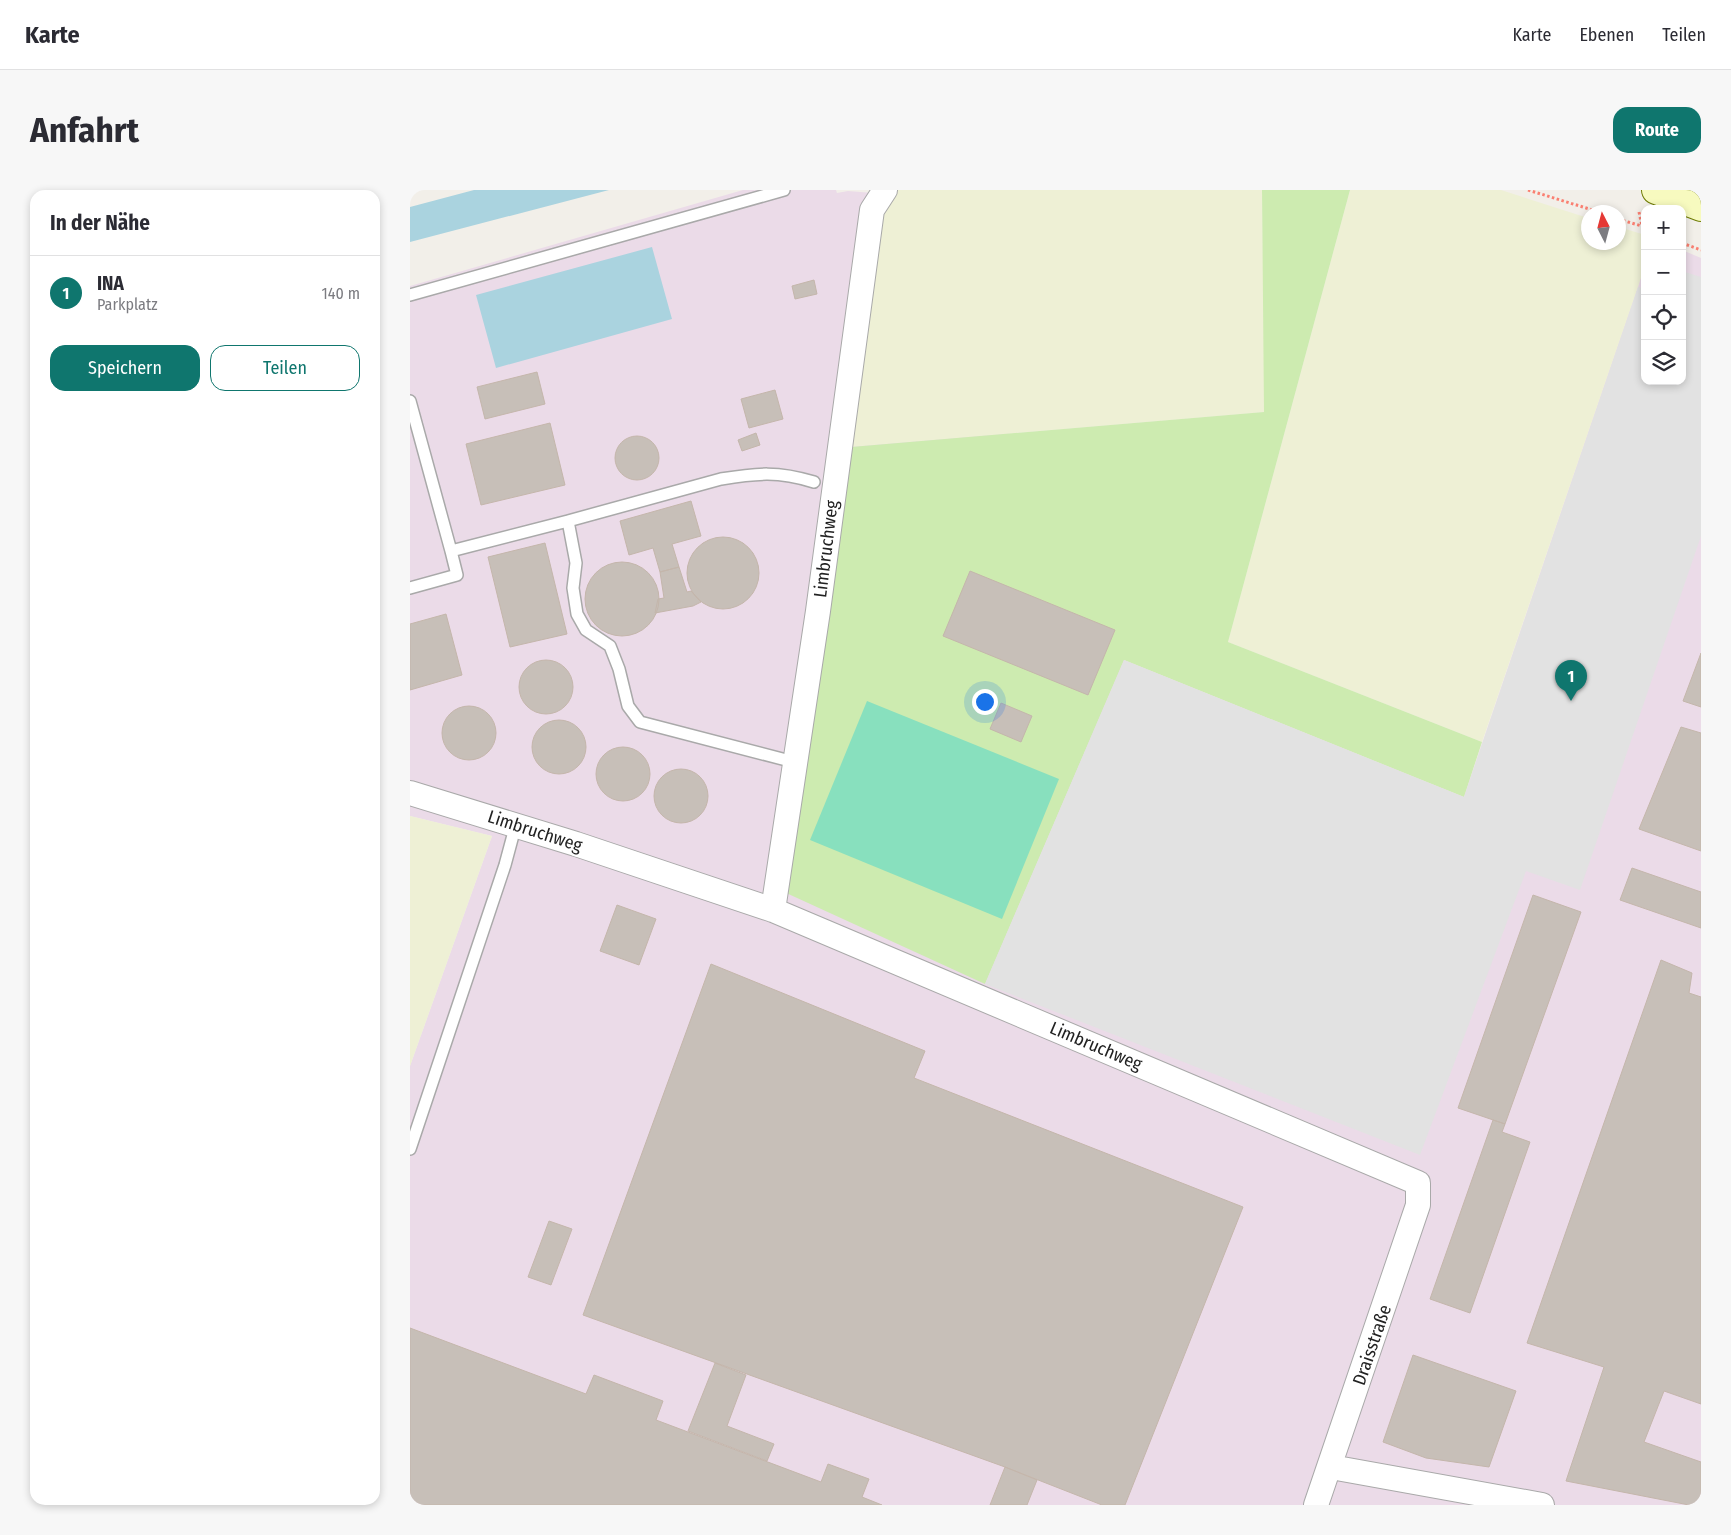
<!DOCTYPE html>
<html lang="de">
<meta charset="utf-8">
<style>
body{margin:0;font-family:"Fira Sans Condensed",sans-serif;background:#f7f7f7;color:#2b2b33}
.controls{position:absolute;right:15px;top:15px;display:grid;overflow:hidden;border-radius:10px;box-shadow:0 2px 8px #0003}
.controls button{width:45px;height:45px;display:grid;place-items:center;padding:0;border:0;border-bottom:1px solid #e1e1e2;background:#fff;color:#2b2b33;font:25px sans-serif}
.compass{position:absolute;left:1171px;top:15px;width:45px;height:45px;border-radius:50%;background:#fff;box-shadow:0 2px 8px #0003;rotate:354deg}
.you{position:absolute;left:574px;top:511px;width:18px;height:18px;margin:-12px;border:4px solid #fff;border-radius:50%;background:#1a73e8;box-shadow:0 0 0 8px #1a73e833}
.badge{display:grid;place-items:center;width:32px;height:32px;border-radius:50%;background:#0f766e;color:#fff;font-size:16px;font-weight:700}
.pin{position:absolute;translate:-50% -41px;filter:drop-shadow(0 1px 2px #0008)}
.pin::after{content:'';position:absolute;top:26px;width:18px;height:15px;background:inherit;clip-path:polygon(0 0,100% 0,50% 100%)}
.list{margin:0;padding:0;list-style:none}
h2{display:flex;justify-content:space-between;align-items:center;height:65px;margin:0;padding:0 20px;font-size:21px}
h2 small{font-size:16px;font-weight:400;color:#7c7c81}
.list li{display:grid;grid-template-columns:32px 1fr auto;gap:15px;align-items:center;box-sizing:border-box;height:75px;padding:0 20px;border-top:1px solid #e1e1e2}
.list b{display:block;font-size:19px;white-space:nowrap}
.list p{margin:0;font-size:16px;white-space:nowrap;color:#7c7c81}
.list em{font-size:16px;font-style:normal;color:#7c7c81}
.actions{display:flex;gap:10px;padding:15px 20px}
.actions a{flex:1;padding:11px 0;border:1px solid #0f766e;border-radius:15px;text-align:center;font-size:18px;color:#0f766e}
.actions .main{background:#0f766e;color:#fff}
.icon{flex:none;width:28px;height:28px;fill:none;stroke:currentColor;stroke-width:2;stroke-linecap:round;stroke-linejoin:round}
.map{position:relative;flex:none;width:1291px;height:1315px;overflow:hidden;border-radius:15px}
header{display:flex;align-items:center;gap:30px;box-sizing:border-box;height:70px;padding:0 25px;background:#fff;border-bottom:1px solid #e1e1e2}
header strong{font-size:24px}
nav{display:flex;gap:28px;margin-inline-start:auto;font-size:18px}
.intro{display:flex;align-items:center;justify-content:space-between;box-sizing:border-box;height:120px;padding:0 30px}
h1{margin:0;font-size:35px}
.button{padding:12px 22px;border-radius:15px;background:#0f766e;color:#fff;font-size:18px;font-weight:700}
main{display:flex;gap:30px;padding:0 30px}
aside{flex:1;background:#fff;border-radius:15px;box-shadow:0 2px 8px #0003}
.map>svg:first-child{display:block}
.industrial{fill:#ebdbe8}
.farmland{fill:#eef0d5}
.grass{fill:#cdebb0}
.pitch{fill:#88e0be}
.parking{fill:#e2e2e2}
.water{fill:#aad3df}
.building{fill:#c7bfb8;stroke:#c4b6ab}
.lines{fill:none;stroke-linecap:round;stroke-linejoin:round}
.service-casing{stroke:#a9a9a9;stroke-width:14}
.minor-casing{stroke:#a9a9a9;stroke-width:26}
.secondary-casing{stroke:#707d05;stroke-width:30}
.path{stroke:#fa8072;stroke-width:3;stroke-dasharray:2.5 2.5;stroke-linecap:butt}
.service{stroke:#fff;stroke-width:11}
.minor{stroke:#fff;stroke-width:24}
.secondary{stroke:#f7fabf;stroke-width:28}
.labels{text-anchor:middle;stroke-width:4;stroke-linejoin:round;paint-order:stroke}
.street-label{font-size:18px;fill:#222;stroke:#fff}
</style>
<header>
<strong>Karte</strong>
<nav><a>Karte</a><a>Ebenen</a><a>Teilen</a></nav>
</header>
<div class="intro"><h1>Anfahrt</h1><a class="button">Route</a></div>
<main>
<aside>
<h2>In der Nähe<small></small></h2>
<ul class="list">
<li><span class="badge">1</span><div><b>INA</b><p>Parkplatz</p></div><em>140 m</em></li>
</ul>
<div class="actions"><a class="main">Speichern</a><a>Teilen</a></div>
</aside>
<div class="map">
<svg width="1291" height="1315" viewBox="0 0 1291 1315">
<rect width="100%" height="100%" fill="#f2efe9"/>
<path class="industrial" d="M 333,0 L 426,0 L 427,3 L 438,1 L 476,4 L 714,470 L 1054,607 L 1235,75 L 1235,191 L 1272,191 L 1272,60 L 1291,68 L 1291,1315 L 0,1315 L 0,876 L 82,646 L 0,626 L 0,96 Z"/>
<path class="farmland" d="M 483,0 L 852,0 L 855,222 L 441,257 L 476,4 Z
M 940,0 L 1091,0 L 1178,28 L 1178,52 L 1208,52 L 1209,37 L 1235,45 L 1235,75 L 1228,97 L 1072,552 L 818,452 Z
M 0,626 L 82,646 L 0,876 Z"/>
<path class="grass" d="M 852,0 L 940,0 L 818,452 L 1072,552 L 1054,607 L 714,470 L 575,794 L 374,702 L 441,257 L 854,222 Z"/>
<path class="pitch" d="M 457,511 L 649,589 L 592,729 L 400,650 Z"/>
<path class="parking" d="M 1275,82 L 1291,87 L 1291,346 L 1170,700 L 1116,681 L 1010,965 L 575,794 L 714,470 L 1054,607 L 1228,97 L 1235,99 L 1235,191 L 1272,191 L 1272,88 Z"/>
<path class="water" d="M 64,0 L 199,0 L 0,52 L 0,17 Z
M 242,57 L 262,129 L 86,178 L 66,105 Z"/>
<path class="building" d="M 404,90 L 407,104 L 385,109 L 382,96 Z
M 127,182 L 135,214 L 75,229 L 67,197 Z
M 365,200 L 373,229 L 339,238 L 331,209 Z
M 140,233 L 155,295 L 71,315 L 56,254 Z
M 346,243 L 350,255 L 332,261 L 328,250 Z
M205 268a22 22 0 1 1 44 0a22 22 0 1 1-44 0Z
M 281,311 L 291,346 L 262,354 L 269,377 L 250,382 L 243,358 L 219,365 L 210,331 Z
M277 383a36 36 0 1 1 72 0a36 36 0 1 1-72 0Z
M 135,353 L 157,444 L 100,457 L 78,367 Z
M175 409a37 37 0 1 1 74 0a37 37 0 1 1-74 0Z
M 269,377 L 277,402 L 281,401 L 291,412 L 283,416 L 245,423 L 248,409 L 254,408 L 250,382 Z
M 560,381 L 705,440 L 678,505 L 533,446 Z
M 36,424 L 52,485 L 0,500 L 0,434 Z
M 1291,463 L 1291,517 L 1273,511 Z
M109 497a27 27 0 1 1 54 0a27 27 0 1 1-54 0Z
M 591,513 L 622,526 L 611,552 L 580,539 Z
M32 543a27 27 0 1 1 54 0a27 27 0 1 1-54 0Z
M122 557a27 27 0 1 1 54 0a27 27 0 1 1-54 0Z
M 1271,537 L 1291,543 L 1291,661 L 1229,639 Z
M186 584a27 27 0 1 1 54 0a27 27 0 1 1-54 0Z
M244 606a27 27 0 1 1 54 0a27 27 0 1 1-54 0Z
M 1222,678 L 1291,702 L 1291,738 L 1210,710 Z
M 1123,705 L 1171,722 L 1095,934 L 1048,918 Z
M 207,715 L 246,729 L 229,775 L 190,761 Z
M 1251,770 L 1282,783 L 1279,803 L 1291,807 L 1291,1214 L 1254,1201 L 1234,1252 L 1291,1272 L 1291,1315 L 1279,1315 L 1156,1291 L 1194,1177 L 1117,1153 Z
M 301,774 L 515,861 L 504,888 L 833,1017 L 715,1315 L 692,1315 L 595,1277 L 173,1125 Z
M 1083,930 L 1095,934 L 1092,942 L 1120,952 L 1060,1123 L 1020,1109 Z
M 139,1031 L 162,1039 L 141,1095 L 118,1087 Z
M 0,1138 L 176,1204 L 184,1185 L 253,1211 L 246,1230 L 411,1292 L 418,1274 L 459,1289 L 452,1307 L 472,1315 L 0,1315 Z
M 1003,1165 L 1106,1201 L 1079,1277 L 1016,1268 L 973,1252 Z
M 305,1173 L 336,1185 L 317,1236 L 364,1254 L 357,1271 L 278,1241 Z
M 595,1277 L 627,1290 L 617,1315 L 580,1315 Z"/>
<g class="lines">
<g class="service-casing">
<path id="service" d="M 0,105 L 374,0
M 0,211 L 41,361
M 0,398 L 47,385 L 41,361 L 158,331
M 384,572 L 230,532 L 218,516 L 209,479 L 200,456 L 176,440 L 167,424 L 163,398 L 166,373 L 158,331 L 311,289 C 347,283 368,281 404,292
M 0,959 L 95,675 L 106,634"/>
</g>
<g class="minor-casing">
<path id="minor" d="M 0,603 L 166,654 L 363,720 L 1008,993 L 1008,1015 L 906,1315
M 363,720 L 408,421 L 462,20 L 475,0
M 921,1277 L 1132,1315"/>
</g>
<g class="secondary-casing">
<path id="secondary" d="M 1246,0 L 1291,17"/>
</g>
<path class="path" d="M 1118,0 L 1189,22
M 1229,22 L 1232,36
M 1208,29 L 1235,37
M 1272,53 L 1291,60"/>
<use href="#service" class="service"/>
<use href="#minor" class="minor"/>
<use href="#secondary" class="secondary"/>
</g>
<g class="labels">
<g class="street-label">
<text transform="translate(416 359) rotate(-83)" y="6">Limbruchweg</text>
<text transform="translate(125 641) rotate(18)" y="6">Limbruchweg</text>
<text transform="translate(686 856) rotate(23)" y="6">Limbruchweg</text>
<text transform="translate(962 1155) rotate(-71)" y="6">Draisstraße</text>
</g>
</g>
</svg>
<div class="controls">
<button>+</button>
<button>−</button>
<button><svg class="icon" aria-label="locate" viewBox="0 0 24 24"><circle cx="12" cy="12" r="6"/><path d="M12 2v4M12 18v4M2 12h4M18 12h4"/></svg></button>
<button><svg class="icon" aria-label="layers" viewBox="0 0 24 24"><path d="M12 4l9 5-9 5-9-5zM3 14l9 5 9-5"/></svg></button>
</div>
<svg class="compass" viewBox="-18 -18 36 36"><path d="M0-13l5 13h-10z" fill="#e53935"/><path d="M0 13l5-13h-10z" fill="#7c7c81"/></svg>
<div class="you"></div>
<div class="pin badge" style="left:1161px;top:511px">1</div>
</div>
</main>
